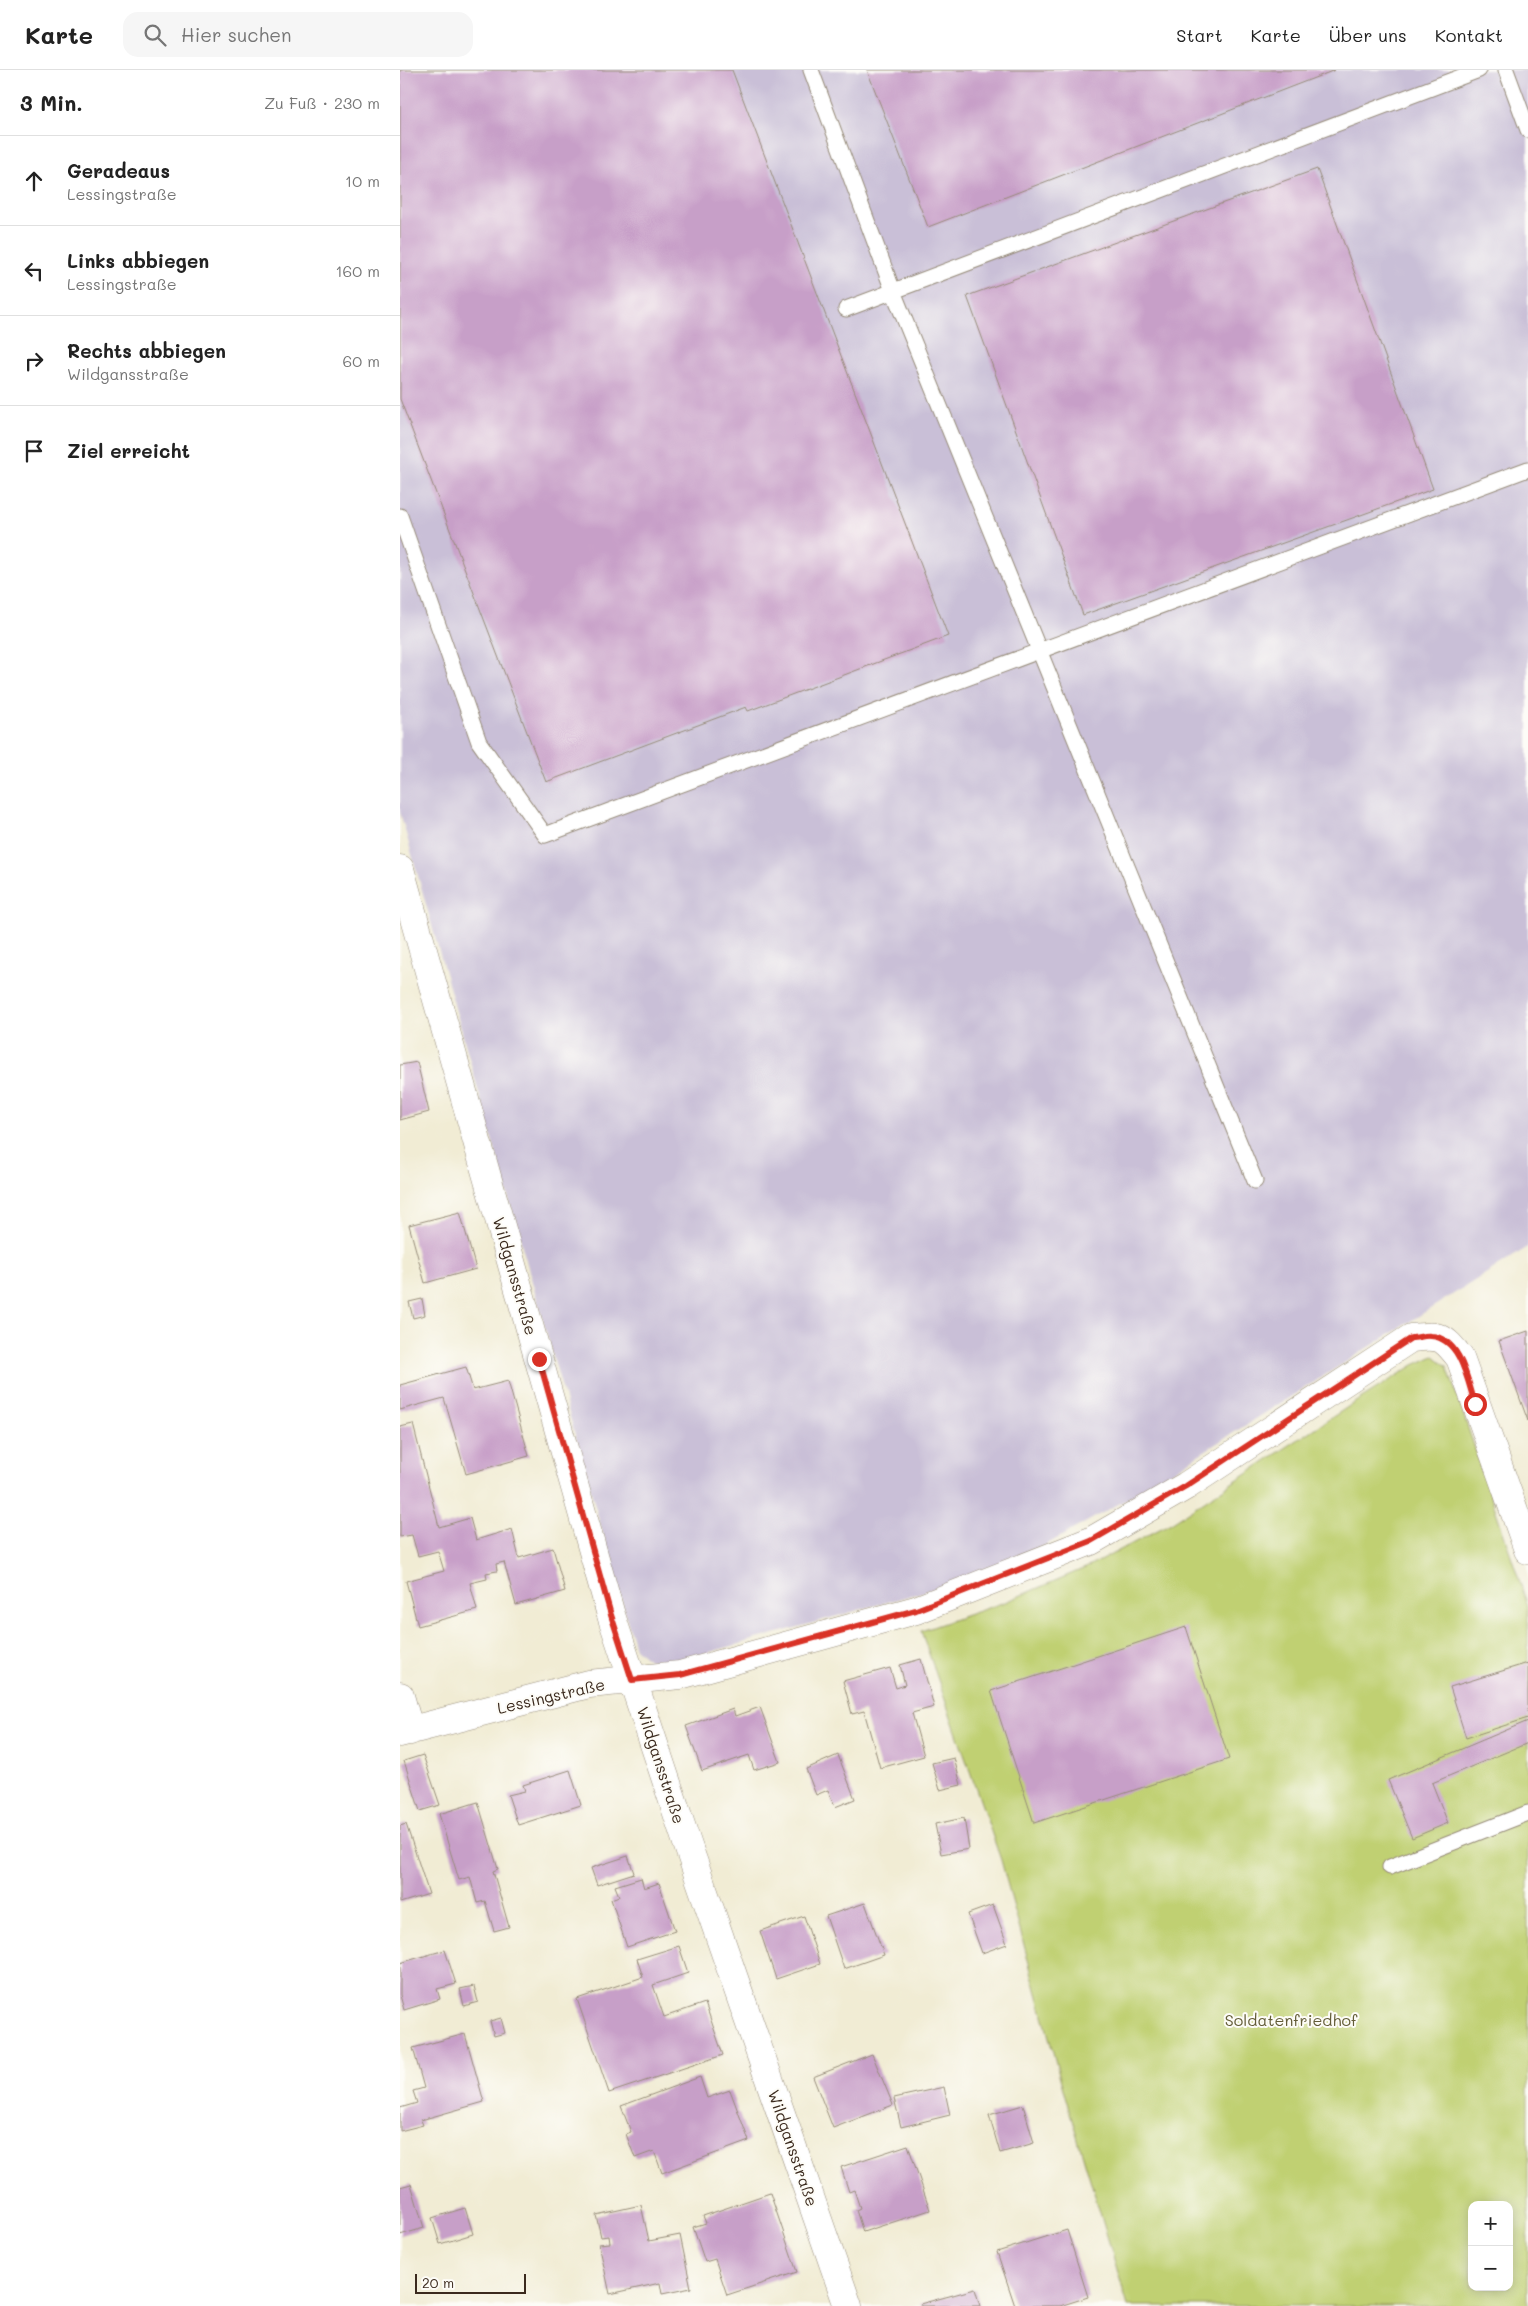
<!DOCTYPE html>
<html lang="de">
<meta charset="utf-8">
<style>
body{margin:0;font-family:Mali,sans-serif;background:#f6f6f6;color:#222}
.controls{position:absolute;right:15px;bottom:15px;display:grid;overflow:hidden;border-radius:10px;box-shadow:0 2px 12px #0003}
.controls button{width:45px;height:45px;display:grid;place-items:center;padding:0;border:0;border-bottom:1px solid #e0e0e0;background:#fff;color:#222;font:25px sans-serif}
.scale{position:absolute;left:15px;bottom:12px;width:111px;box-sizing:border-box;padding-left:5px;border:2px solid #3b2a1e;border-top:0;font-size:14px;line-height:18px;white-space:nowrap;color:#3b2a1e;-webkit-text-stroke:4px #fdfcf7;paint-order:stroke}
.stop{position:absolute;width:15px;height:15px;margin:-11px;border:4px solid #d93025;border-radius:50%;background:#fff}
.stop.end{background:#d93025;border-color:#fff;box-shadow:0 1px 5px #0008}
.list{margin:0;padding:0;list-style:none}
h2{display:flex;justify-content:space-between;align-items:center;height:65px;margin:0;padding:0 20px;font-size:21px}
h2 small{font-size:16px;font-weight:400;color:#767676}
.list li{display:grid;grid-template-columns:32px 1fr auto;gap:15px;align-items:center;box-sizing:border-box;height:90px;padding:0 20px;border-top:1px solid #e0e0e0}
.list b{display:block;font-size:19px;white-space:nowrap}
.list p{margin:0;font-size:16px;white-space:nowrap;color:#767676}
.list em{font-size:16px;font-style:normal;color:#767676}
.icon{flex:none;width:28px;height:28px;fill:none;stroke:currentColor;stroke-width:2;stroke-linecap:round;stroke-linejoin:round}
.map{position:relative;flex:none;width:1128px;height:2236px;overflow:hidden}
header{display:flex;align-items:center;gap:30px;box-sizing:border-box;height:70px;padding:0 25px;background:#fff;border-bottom:1px solid #e0e0e0}
header strong{font-size:24px}
nav{display:flex;gap:28px;margin-inline-start:auto;font-size:18px}
.search{width:350px;height:45px;background:#f6f6f6;display:flex;align-items:center;gap:12px;box-sizing:border-box;padding:0 18px;border-radius:15px;color:#767676;font-size:19px}
main{display:flex}
aside{flex:1;background:#fff}
.map>svg:first-child{display:block}
.industrial{fill:#c9bfd7}
.green{fill:#c0d072;stroke:#7e7d48;fill-rule:evenodd}
.building{fill:#c79fc8}
.lines{fill:none;stroke-linecap:round;stroke-linejoin:round}
.lane-casing{stroke:#968b79;stroke-width:17}
.street-casing{stroke:#968b79;stroke-width:29}
.lane{stroke:#fff;stroke-width:15}
.street{stroke:#fff;stroke-width:28}
.route{stroke:#d93025;stroke-width:6}
.labels{text-anchor:middle;stroke-width:4;stroke-linejoin:round;paint-order:stroke}
.street-label{font-size:16px;fill:#3b2a1e;stroke:#fdfcf7}
.park-label{font-size:16px;fill:#635c37;stroke:#fdfcf7}
</style>
<header>
<strong>Karte</strong>
<div class="search"><svg class="icon" aria-label="search" viewBox="0 0 24 24"><circle cx="10" cy="10" r="6"/><path d="M15 15l6 6"/></svg>Hier suchen</div>
<nav><a>Start</a><a>Karte</a><a>Über uns</a><a>Kontakt</a></nav>
</header>
<main>
<aside>
<h2>3 Min.<small>Zu Fuß · 230 m</small></h2>
<ul class="list">
<li><svg class="icon" aria-label="ahead" viewBox="0 0 24 24"><path d="M12 20V5M6 11l6-6 6 6"/></svg><div><b>Geradeaus</b><p>Lessingstraße</p></div><em>10 m</em></li>
<li><svg class="icon" aria-label="left" viewBox="0 0 24 24"><path d="M17 20v-9H6M10 6l-5 5 5 5"/></svg><div><b>Links abbiegen</b><p>Lessingstraße</p></div><em>160 m</em></li>
<li><svg class="icon" aria-label="right" viewBox="0 0 24 24"><path d="M7 20v-9h11M14 6l5 5-5 5"/></svg><div><b>Rechts abbiegen</b><p>Wildgansstraße</p></div><em>60 m</em></li>
<li><svg class="icon" aria-label="arrive" viewBox="0 0 24 24"><path d="M6 21V4h12l-3 4 3 4H6"/></svg><div><b>Ziel erreicht</b></div></li>
</ul>
</aside>
<div class="map">
<svg width="1128" height="2236" viewBox="0 0 1128 2236">
<rect width="100%" height="100%" fill="#fdfcf7"/>
<filter id="ink" filterUnits="userSpaceOnUse"><feTurbulence type="fractalNoise" baseFrequency=".02" numOctaves="2"/><feDisplacementMap in="SourceGraphic" scale="10" xChannelSelector="R" yChannelSelector="G"/><feConvolveMatrix kernelMatrix="1 2 1 2 8 2 1 2 1" color-interpolation-filters="sRGB"/></filter>
<filter id="wash" filterUnits="userSpaceOnUse"><feTurbulence type="fractalNoise" baseFrequency=".0096" numOctaves="4" result="noise"/><feDisplacementMap in="SourceGraphic" scale="20" xChannelSelector="R" yChannelSelector="G"/><feGaussianBlur stdDeviation="1.12" result="paint"/><feColorMatrix in="noise" values="0 0 0 0 0 0 0 0 0 0 0 0 0 0 0 0 0 1.4 0 .05"/><feComposite in="paint" operator="in"/></filter>
<g filter="url(#wash)">
<rect width="100%" height="100%" fill="#f1ecd4"/>
<path class="industrial" d="M 0,0 L 1128,0 L 1128,1177 L 738,1423 L 642,1477 L 537,1518 L 289,1588 L 266,1592 L 249,1590 L 235,1578 L 0,742 Z"/>
<path class="green" d="M 1034,1286 L 1047,1296 L 1128,1536 L 1128,2236 L 728,2236 L 663,2019 L 601,1790 L 521,1561 L 605,1532 L 690,1496 L 771,1453 L 960,1329 L 1014,1295 ZM 1072,2135 L 1109,2135 L 1109,2217 L 1072,2217 Z"/>
<g id="blocks">
<path class="building" d="M 0,0 L 332,0 L 548,566 L 348,641 L 346,637 L 146,712 L 0,329 Z
M 467,0 L 935,0 L 528,157 Z
M 917,99 L 1033,419 L 683,545 L 567,226 Z
M 17,992 L 29,1042 L 0,1050 L 0,995 Z
M 60,1142 L 76,1199 L 25,1213 L 9,1155 Z
M 22,1229 L 25,1245 L 13,1248 L 9,1232 Z
M 1128,1261 L 1128,1351 L 1099,1271 Z
M 66,1297 L 73,1320 L 108,1311 L 129,1386 L 66,1404 L 44,1328 L 0,1340 L 0,1315 Z
M 13,1354 L 39,1457 L 70,1448 L 76,1470 L 112,1459 L 119,1488 L 153,1478 L 165,1521 L 116,1535 L 104,1492 L 96,1494 L 97,1501 L 86,1503 L 87,1509 L 70,1513 L 77,1540 L 18,1556 L 6,1511 L 44,1501 L 38,1481 L 18,1486 L 12,1465 L 0,1467 L 0,1357 Z
M 786,1557 L 829,1689 L 634,1753 L 591,1621 Z
M 521,1589 L 534,1637 L 512,1643 L 524,1686 L 480,1698 L 464,1641 L 452,1644 L 443,1611 L 490,1598 L 496,1618 L 505,1615 L 500,1595 Z
M 1128,1593 L 1128,1648 L 1066,1668 L 1050,1617 Z
M 360,1637 L 380,1692 L 354,1700 L 349,1685 L 302,1701 L 286,1656 L 333,1639 L 335,1646 Z
M 1128,1651 L 1128,1673 L 1032,1713 L 1048,1753 L 1012,1768 L 988,1710 Z
M 23,1685 L 40,1735 L 20,1741 L 4,1691 Z
M 438,1685 L 455,1729 L 435,1737 L 428,1720 L 416,1725 L 406,1699 Z
M 554,1688 L 561,1715 L 540,1720 L 532,1693 Z
M 170,1700 L 181,1735 L 118,1755 L 108,1725 L 125,1721 L 123,1715 Z
M 78,1732 L 98,1799 L 93,1801 L 109,1857 L 94,1861 L 85,1831 L 77,1833 L 70,1807 L 59,1810 L 39,1744 Z
M 564,1748 L 569,1779 L 541,1784 L 535,1754 Z
M 6,1754 L 29,1824 L 0,1833 L 0,1756 Z
M 228,1786 L 234,1803 L 197,1815 L 191,1798 Z
M 241,1808 L 244,1818 L 259,1813 L 275,1861 L 227,1877 L 211,1829 L 219,1826 L 215,1816 Z
M 465,1833 L 484,1885 L 444,1899 L 426,1846 Z
M 593,1835 L 607,1874 L 582,1883 L 568,1844 Z
M 404,1846 L 420,1894 L 376,1909 L 360,1861 Z
M 279,1876 L 288,1903 L 253,1915 L 264,1947 L 305,1933 L 323,1985 L 209,2023 L 177,1929 L 243,1907 L 237,1889 Z
M 45,1880 L 56,1914 L 37,1919 L 40,1929 L 4,1940 L 0,1925 L 0,1893 Z
M 74,1916 L 78,1932 L 64,1936 L 60,1919 Z
M 101,1948 L 105,1963 L 94,1966 L 90,1951 Z
M 65,1964 L 84,2032 L 21,2050 L 23,2055 L 0,2061 L 0,2038 L 17,2033 L 13,2021 L 24,2018 L 13,1978 Z
M 472,1984 L 493,2035 L 433,2058 L 413,2007 Z
M 300,2007 L 307,2028 L 330,2020 L 349,2071 L 262,2103 L 254,2081 L 235,2088 L 226,2064 L 231,2062 L 221,2036 Z
M 544,2017 L 550,2045 L 501,2057 L 494,2028 Z
M 623,2035 L 634,2073 L 600,2083 L 589,2045 Z
M 508,2075 L 530,2140 L 463,2162 L 456,2140 L 460,2138 L 454,2120 L 449,2122 L 441,2097 Z
M 11,2114 L 24,2158 L 0,2165 L 0,2117 Z
M 370,2123 L 397,2202 L 327,2225 L 315,2189 L 305,2192 L 293,2157 L 306,2153 L 303,2146 Z
M 241,2135 L 249,2171 L 280,2165 L 291,2218 L 262,2224 L 260,2213 L 210,2224 L 199,2174 L 210,2173 L 209,2166 L 201,2167 L 196,2145 Z
M 65,2138 L 73,2164 L 40,2174 L 32,2148 Z
M 667,2160 L 688,2227 L 660,2236 L 615,2236 L 597,2182 Z
M 575,2219 L 580,2236 L 521,2236 L 520,2234 Z"/>
</g>
</g>
<g filter="url(#ink)">
<use href="#blocks" fill-opacity="0" stroke="#968b79" stroke-width="1"/>
<g class="lines">
<g class="lane-casing">
<path id="lane" d="M 411,0 L 493,221 L 855,1111
M 1106,0 L 1128,60
M 446,239 L 1079,0
M 0,446 L 79,672 L 145,765 L 1128,399
M 990,1797 L 1128,1743"/>
</g>
<g class="street-casing">
<path id="street" d="M 0,799 L 211,1545 L 288,1776 L 448,2236
M 0,1626 L 10,1661
M 0,1663 L 189,1614 L 280,1605 L 516,1540 L 691,1471 L 786,1416 L 1011,1268 C 1040,1265 1042,1265 1060,1288 L 1128,1480"/>
</g>
<use href="#lane" class="lane"/>
<use href="#street" class="street"/>
</g>
</g>
<g class="lines" filter="url(#ink)">
<path class="route" d="M 139,1289 L 211,1545 L 232,1610 L 280,1605 L 516,1540 L 691,1471 L 786,1416 L 1011,1268 C 1017,1268 1025,1265 1031,1266 C 1061,1268 1068,1312 1075,1334"/>
</g>
<g class="labels">
<g class="street-label">
<text transform="translate(115 1206) rotate(74)" y="6">Wildgansstraße</text>
<text transform="translate(151 1626) rotate(-13)" y="6">Lessingstraße</text>
<text transform="translate(261 1695) rotate(72)" y="6">Wildgansstraße</text>
<text transform="translate(393 2078) rotate(71)" y="6">Wildgansstraße</text>
</g>
<g class="park-label">
<text x="891" y="1956">Soldatenfriedhof</text>
</g>
</g>
</svg>
<div class="controls">
<button>+</button>
<button>−</button>
</div>
<div class="scale">20 m</div>
<div class="stop" style="left:1075px;top:1334px"></div>
<div class="stop end" style="left:139px;top:1289px"></div>
</div>
</main>
